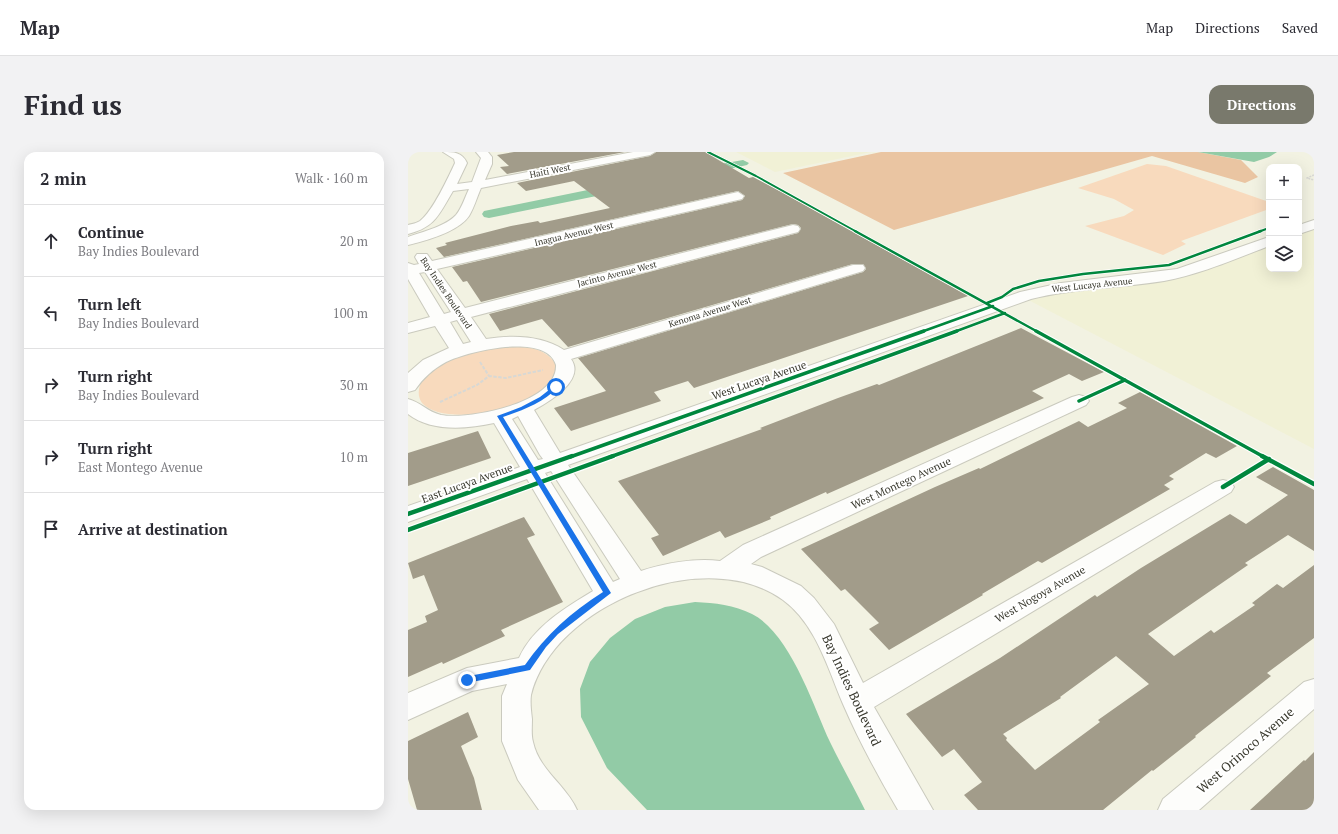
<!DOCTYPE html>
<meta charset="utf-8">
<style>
body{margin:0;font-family:"PT Serif",serif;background:#f2f2f3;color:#2b2b33}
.controls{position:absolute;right:12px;top:12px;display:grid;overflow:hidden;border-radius:8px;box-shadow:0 4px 16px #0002}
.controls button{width:36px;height:36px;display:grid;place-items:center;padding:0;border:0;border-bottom:1px solid #e1e1e2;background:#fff;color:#2b2b33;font:20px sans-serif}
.stop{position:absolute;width:12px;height:12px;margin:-9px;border:3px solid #1a73e8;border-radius:50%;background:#fff}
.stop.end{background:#1a73e8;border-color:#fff;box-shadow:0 1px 4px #0008}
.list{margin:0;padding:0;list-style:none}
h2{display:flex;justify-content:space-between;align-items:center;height:52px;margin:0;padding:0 16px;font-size:17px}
h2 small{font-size:13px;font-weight:400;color:#7c7c81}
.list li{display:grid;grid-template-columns:26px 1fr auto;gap:12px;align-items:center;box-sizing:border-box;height:72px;padding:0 16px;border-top:1px solid #e1e1e2}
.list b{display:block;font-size:15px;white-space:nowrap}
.list p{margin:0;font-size:13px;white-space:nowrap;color:#7c7c81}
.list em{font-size:13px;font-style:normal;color:#7c7c81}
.icon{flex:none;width:22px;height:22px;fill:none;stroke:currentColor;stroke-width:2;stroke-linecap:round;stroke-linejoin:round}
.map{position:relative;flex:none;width:906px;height:658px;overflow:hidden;border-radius:12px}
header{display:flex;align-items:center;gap:24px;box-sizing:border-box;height:56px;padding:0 20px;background:#fff;border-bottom:1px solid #e1e1e2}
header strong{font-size:19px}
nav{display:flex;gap:22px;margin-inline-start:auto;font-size:14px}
.intro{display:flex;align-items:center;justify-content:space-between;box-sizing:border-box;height:96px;padding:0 24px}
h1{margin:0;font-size:28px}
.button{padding:10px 18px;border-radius:12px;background:#79796c;color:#fff;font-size:14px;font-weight:700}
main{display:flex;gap:24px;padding:0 24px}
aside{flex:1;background:#fff;border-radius:12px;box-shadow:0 4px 16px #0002}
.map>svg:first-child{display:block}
.built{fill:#f1f1d6}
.green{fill:#f8dabd}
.forest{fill:#eac5a2}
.water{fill:#92cba6}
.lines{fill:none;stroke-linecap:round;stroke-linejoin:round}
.canal{fill:#92cba6;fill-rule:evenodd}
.building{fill:#a29c8a;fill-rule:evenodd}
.street-casing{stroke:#cacabe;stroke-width:2}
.path-far1{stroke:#d8d8d4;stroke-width:1.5;stroke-dasharray:2 1;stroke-linecap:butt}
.path{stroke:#d8d8d4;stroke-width:2;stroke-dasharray:3.5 1.5;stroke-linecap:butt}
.street{fill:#fdfdfb;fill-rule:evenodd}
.cycleway-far3-casing{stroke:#fff;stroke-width:3.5}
.cycleway-far2-casing{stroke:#fff;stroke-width:4}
.cycleway-far1-casing{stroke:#fff;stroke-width:5.5}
.cycleway-casing{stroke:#fff;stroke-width:7}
.cycleway-far3{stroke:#00873e;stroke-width:2}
.cycleway-far2{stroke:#00873e;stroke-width:2.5}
.cycleway-far1{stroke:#00873e;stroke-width:3.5}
.cycleway{stroke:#00873e;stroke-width:4.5}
.route{fill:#1a73e8}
.labels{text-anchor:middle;stroke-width:4;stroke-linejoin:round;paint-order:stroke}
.far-street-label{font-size:9px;fill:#38382d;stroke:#fff}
.street-label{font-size:11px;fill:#38382d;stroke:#fff}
.near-street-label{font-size:13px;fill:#38382d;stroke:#fff}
</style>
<header>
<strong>Map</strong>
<nav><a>Map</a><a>Directions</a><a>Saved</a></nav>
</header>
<div class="intro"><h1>Find us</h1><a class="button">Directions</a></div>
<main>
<aside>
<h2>2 min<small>Walk · 160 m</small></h2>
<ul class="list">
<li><svg class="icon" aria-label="ahead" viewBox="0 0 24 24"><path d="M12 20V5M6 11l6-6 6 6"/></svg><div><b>Continue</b><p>Bay Indies Boulevard</p></div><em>20 m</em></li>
<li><svg class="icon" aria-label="left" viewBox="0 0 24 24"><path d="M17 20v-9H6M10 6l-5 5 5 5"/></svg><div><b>Turn left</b><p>Bay Indies Boulevard</p></div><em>100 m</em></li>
<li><svg class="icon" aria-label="right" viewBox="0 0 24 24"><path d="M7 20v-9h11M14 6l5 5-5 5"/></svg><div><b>Turn right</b><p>Bay Indies Boulevard</p></div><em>30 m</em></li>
<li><svg class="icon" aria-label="right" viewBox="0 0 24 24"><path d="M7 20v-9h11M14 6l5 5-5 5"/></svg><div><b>Turn right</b><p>East Montego Avenue</p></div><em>10 m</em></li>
<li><svg class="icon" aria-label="arrive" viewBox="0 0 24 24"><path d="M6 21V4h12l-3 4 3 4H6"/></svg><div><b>Arrive at destination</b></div></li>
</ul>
</aside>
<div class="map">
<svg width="906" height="658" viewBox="0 0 906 658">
<rect width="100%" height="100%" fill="#f2f2e2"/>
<path class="built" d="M 328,0 L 463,0 L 367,20 Z
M 906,77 L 906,297 L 607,141 L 635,134 L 799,118 L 861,94 L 861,117 L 891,117 L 891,83 Z"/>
<path class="green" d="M 739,12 L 758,14 L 861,50 L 861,57 L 773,89 L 778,92 L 755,103 L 677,74 L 716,64 L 726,58 L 706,47 L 670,36 Z
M 107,194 C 126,196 137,197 149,213 C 147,218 147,226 144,230 C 128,257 36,276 14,251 C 10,245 10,239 12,233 C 24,203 80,196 107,194 Z"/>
<path class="forest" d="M 473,0 L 790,0 L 833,8 L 850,25 L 837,31 L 744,4 L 486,78 L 375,21 Z"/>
<path class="water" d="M 790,0 L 869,0 L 861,5 L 846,10 Z
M 287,450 C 307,451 326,453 344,462 C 382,481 405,553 422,590 C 433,613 446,635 457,658 L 239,658 L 199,616 L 173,565 L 172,537 L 182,510 L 202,486 L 227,467 L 257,455 Z"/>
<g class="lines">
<path class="canal" d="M 335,8 L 341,11 L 339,13 L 290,24 L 284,20 L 290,16 Z
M 214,31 L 218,32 L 220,35 L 218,38 L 81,66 L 76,65 L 74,62 L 76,59 L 81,58 Z"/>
</g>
<path class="building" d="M 106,0 L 217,0 L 99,22 L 92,15 L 101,14 L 89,3 Z
M 248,0 L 297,0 L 341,26 L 345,25 L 375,41 L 560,144 L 286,236 L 280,229 L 246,240 L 253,249 L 163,279 L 146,256 L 198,239 L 170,206 L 455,120 L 458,117 L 455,112 L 445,112 L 160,195 L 134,167 L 92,179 L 81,162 L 390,81 L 393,76 L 390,73 L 385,72 L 73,150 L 59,129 L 55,130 L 44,115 L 334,48 L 337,44 L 330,39 L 36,105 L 28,96 L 39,93 L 37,91 L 103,74 L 130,69 L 132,71 L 202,56 L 166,29 L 118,39 L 109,31 L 242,4 Z
M 613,176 L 696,220 L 674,229 L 661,222 L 624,239 L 636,246 L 419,342 L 418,340 L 362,365 L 363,367 L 317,386 L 312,379 L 255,404 L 243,386 L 251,383 L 210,329 L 354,277 L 352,276 L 430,246 L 469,232 L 471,233 Z
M 732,240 L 829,294 L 808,306 L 798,301 L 761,324 L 766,327 L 756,333 L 762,337 L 634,411 L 630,409 L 574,442 L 575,443 L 481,498 L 461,477 L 471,471 L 437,437 L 433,439 L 393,397 L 527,335 L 571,316 L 572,317 L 671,269 L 680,275 L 719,256 L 710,251 Z
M 70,279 L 83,306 L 0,334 L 0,301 Z
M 865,315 L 906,338 L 906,399 L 880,383 L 837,411 L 840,413 L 740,482 L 766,504 L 803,478 L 806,481 L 847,453 L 844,451 L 869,432 L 875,436 L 906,413 L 906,486 L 859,521 L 863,524 L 787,584 L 788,585 L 745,619 L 744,618 L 695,658 L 570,658 L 556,643 L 574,630 L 546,597 L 534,605 L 498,562 L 592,506 L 687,443 L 689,445 L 733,416 L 822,362 L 838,372 L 880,343 L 848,325 ZM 708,504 L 741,532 L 690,568 L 692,570 L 627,618 L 598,588 L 599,586 L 595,582 L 653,546 L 652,545 Z
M 116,365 L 127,383 L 119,386 L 155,450 L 93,478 L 97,484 L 35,512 L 34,510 L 0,525 L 0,478 L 19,470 L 17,464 L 30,458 L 16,423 L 5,427 L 0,411 Z
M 60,560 L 70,585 L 53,594 L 66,626 L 74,658 L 9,658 L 0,627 L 0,589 Z
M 906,600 L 906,658 L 842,658 L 896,608 L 897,609 Z"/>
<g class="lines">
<g class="street-casing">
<path id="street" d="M 35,0 C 46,0 54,0 59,11 L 49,32 L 64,30 L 73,6 L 68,0 L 80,0 L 84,5 L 84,12 L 77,28 L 225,0 L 247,0 L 242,3 L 73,36 C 69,45 66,56 61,64 C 50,80 17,89 0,93 L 0,85 C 14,80 38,74 48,63 C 54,56 57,45 61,37 L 45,39 C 31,62 28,75 0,82 L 0,73 C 4,72 9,71 12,69 C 25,59 40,26 47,11 L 46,7 Z
M 330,40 L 336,44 L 334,47 L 29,117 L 57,156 L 385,73 L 390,74 L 392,77 L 390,80 L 63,165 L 78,187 C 104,183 133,183 156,198 L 445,113 L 455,113 L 457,116 L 455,119 L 163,207 C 178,228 141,250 126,258 L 152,301 L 612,140 L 653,131 L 769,117 L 861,85 L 861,94 C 827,107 793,122 756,129 C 712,136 667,136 623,147 L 160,313 L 233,419 C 257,411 287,406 312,409 L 335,393 L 664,245 L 671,243 L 678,245 L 681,249 L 678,253 L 353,405 L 343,412 L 354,415 L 393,434 L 406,446 L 426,472 L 455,531 L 807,330 L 815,328 L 823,330 L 826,335 L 823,340 L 466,555 L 525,658 L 490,658 C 470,624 451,589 435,552 C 420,517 408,472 375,448 C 298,392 146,452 123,543 C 122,550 123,559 124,567 C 124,574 123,583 125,590 C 131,618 158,633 169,658 L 131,658 L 110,628 L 94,589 L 94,544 L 99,532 L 64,539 L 0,568 L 0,541 L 59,516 L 111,506 C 125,475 157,456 185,439 L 119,327 L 0,370 L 0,354 L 112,315 L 86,271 C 59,277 23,280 0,262 L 0,247 C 12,250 20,260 33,263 C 61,268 150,251 148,213 C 138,180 60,199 38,210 C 25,217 15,226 7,238 L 0,240 L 0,221 L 15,208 L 41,196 L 27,174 L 0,181 L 0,171 L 22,165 L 0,127 L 0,111 L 6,113 L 11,112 L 7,105 L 9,102 L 19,102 L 24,109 ZM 17,120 L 43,160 L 36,162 L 11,121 ZM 49,168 L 63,190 L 55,192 L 42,170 ZM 110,264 L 132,303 L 135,307 L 130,308 L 104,267 ZM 143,319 L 212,427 L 205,430 L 137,321 Z
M 906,68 L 906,77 L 891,82 L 891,73 Z
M 906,527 L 906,557 L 791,658 L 750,658 L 755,647 L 896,530 Z"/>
</g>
<path class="path-far1" d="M 906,23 L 899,26 L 906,28"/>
<path class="path" d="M 72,210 L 81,224
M 32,250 L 69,233 L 81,224 L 98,226 L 135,218"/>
<use href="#street" class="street"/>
<g class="cycleway-far3-casing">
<path id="cycleway-far3" d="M 300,0 L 348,24 L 449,80
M 850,80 L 861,76"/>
</g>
<g class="cycleway-far2-casing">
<path id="cycleway-far2" d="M 447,79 L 630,180
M 579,151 L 594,145 L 605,137 L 631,129 L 675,122 L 761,113 L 853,79
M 513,180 L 585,154
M 546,180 L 597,161"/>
</g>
<g class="cycleway-far1-casing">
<path id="cycleway-far1" d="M 628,179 L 856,305
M 671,249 L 717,228
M 162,305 L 516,179
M 202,305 L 549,179"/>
</g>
<g class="cycleway-casing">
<path id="cycleway" d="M 854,304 L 906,332
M 815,335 L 861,307
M 0,362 L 164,304
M 0,378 L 205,304"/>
</g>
<use href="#cycleway-far3" class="cycleway-far3"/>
<use href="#cycleway-far2" class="cycleway-far2"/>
<use href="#cycleway-far1" class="cycleway-far1"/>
<use href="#cycleway" class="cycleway"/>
</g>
<path class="route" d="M 146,234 L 150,235 C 135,251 115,258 95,265 L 203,441 L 150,482 L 138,495 L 122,518 L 59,531 L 55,528 L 56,525 L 117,513 C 138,483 163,460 195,440 L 89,264 L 113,255 L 132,245 Z"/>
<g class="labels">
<g class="far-street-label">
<text transform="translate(142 19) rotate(-11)" y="3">Haiti West</text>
<text transform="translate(166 82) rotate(-13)" y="3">Inagua Avenue West</text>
<text transform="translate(209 122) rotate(-14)" y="3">Jacinto Avenue West</text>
<text transform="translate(684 133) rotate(-6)" y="3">West Lucaya Avenue</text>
<text transform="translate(38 141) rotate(56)" y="3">Bay Indies Boulevard</text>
<text transform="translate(302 160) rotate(-17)" y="3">Kenoma Avenue West</text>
</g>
<g class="street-label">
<text transform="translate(351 228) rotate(-19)" y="4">West Lucaya Avenue</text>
<text transform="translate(59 331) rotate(-20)" y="4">East Lucaya Avenue</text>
<text transform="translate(493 331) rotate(-25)" y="4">West Montego Avenue</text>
<text transform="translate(632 442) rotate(-30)" y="4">West Nogoya Avenue</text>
</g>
<g class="near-street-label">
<text transform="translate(444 538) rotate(65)" y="5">Bay Indies Boulevard</text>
<text transform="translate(837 598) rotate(-41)" y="5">West Orinoco Avenue</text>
</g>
</g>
</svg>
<div class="controls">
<button>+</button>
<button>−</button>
<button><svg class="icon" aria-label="layers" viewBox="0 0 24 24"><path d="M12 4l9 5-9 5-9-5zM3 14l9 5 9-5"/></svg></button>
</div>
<div class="stop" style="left:148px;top:235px"></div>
<div class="stop end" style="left:59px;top:528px"></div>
</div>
</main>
